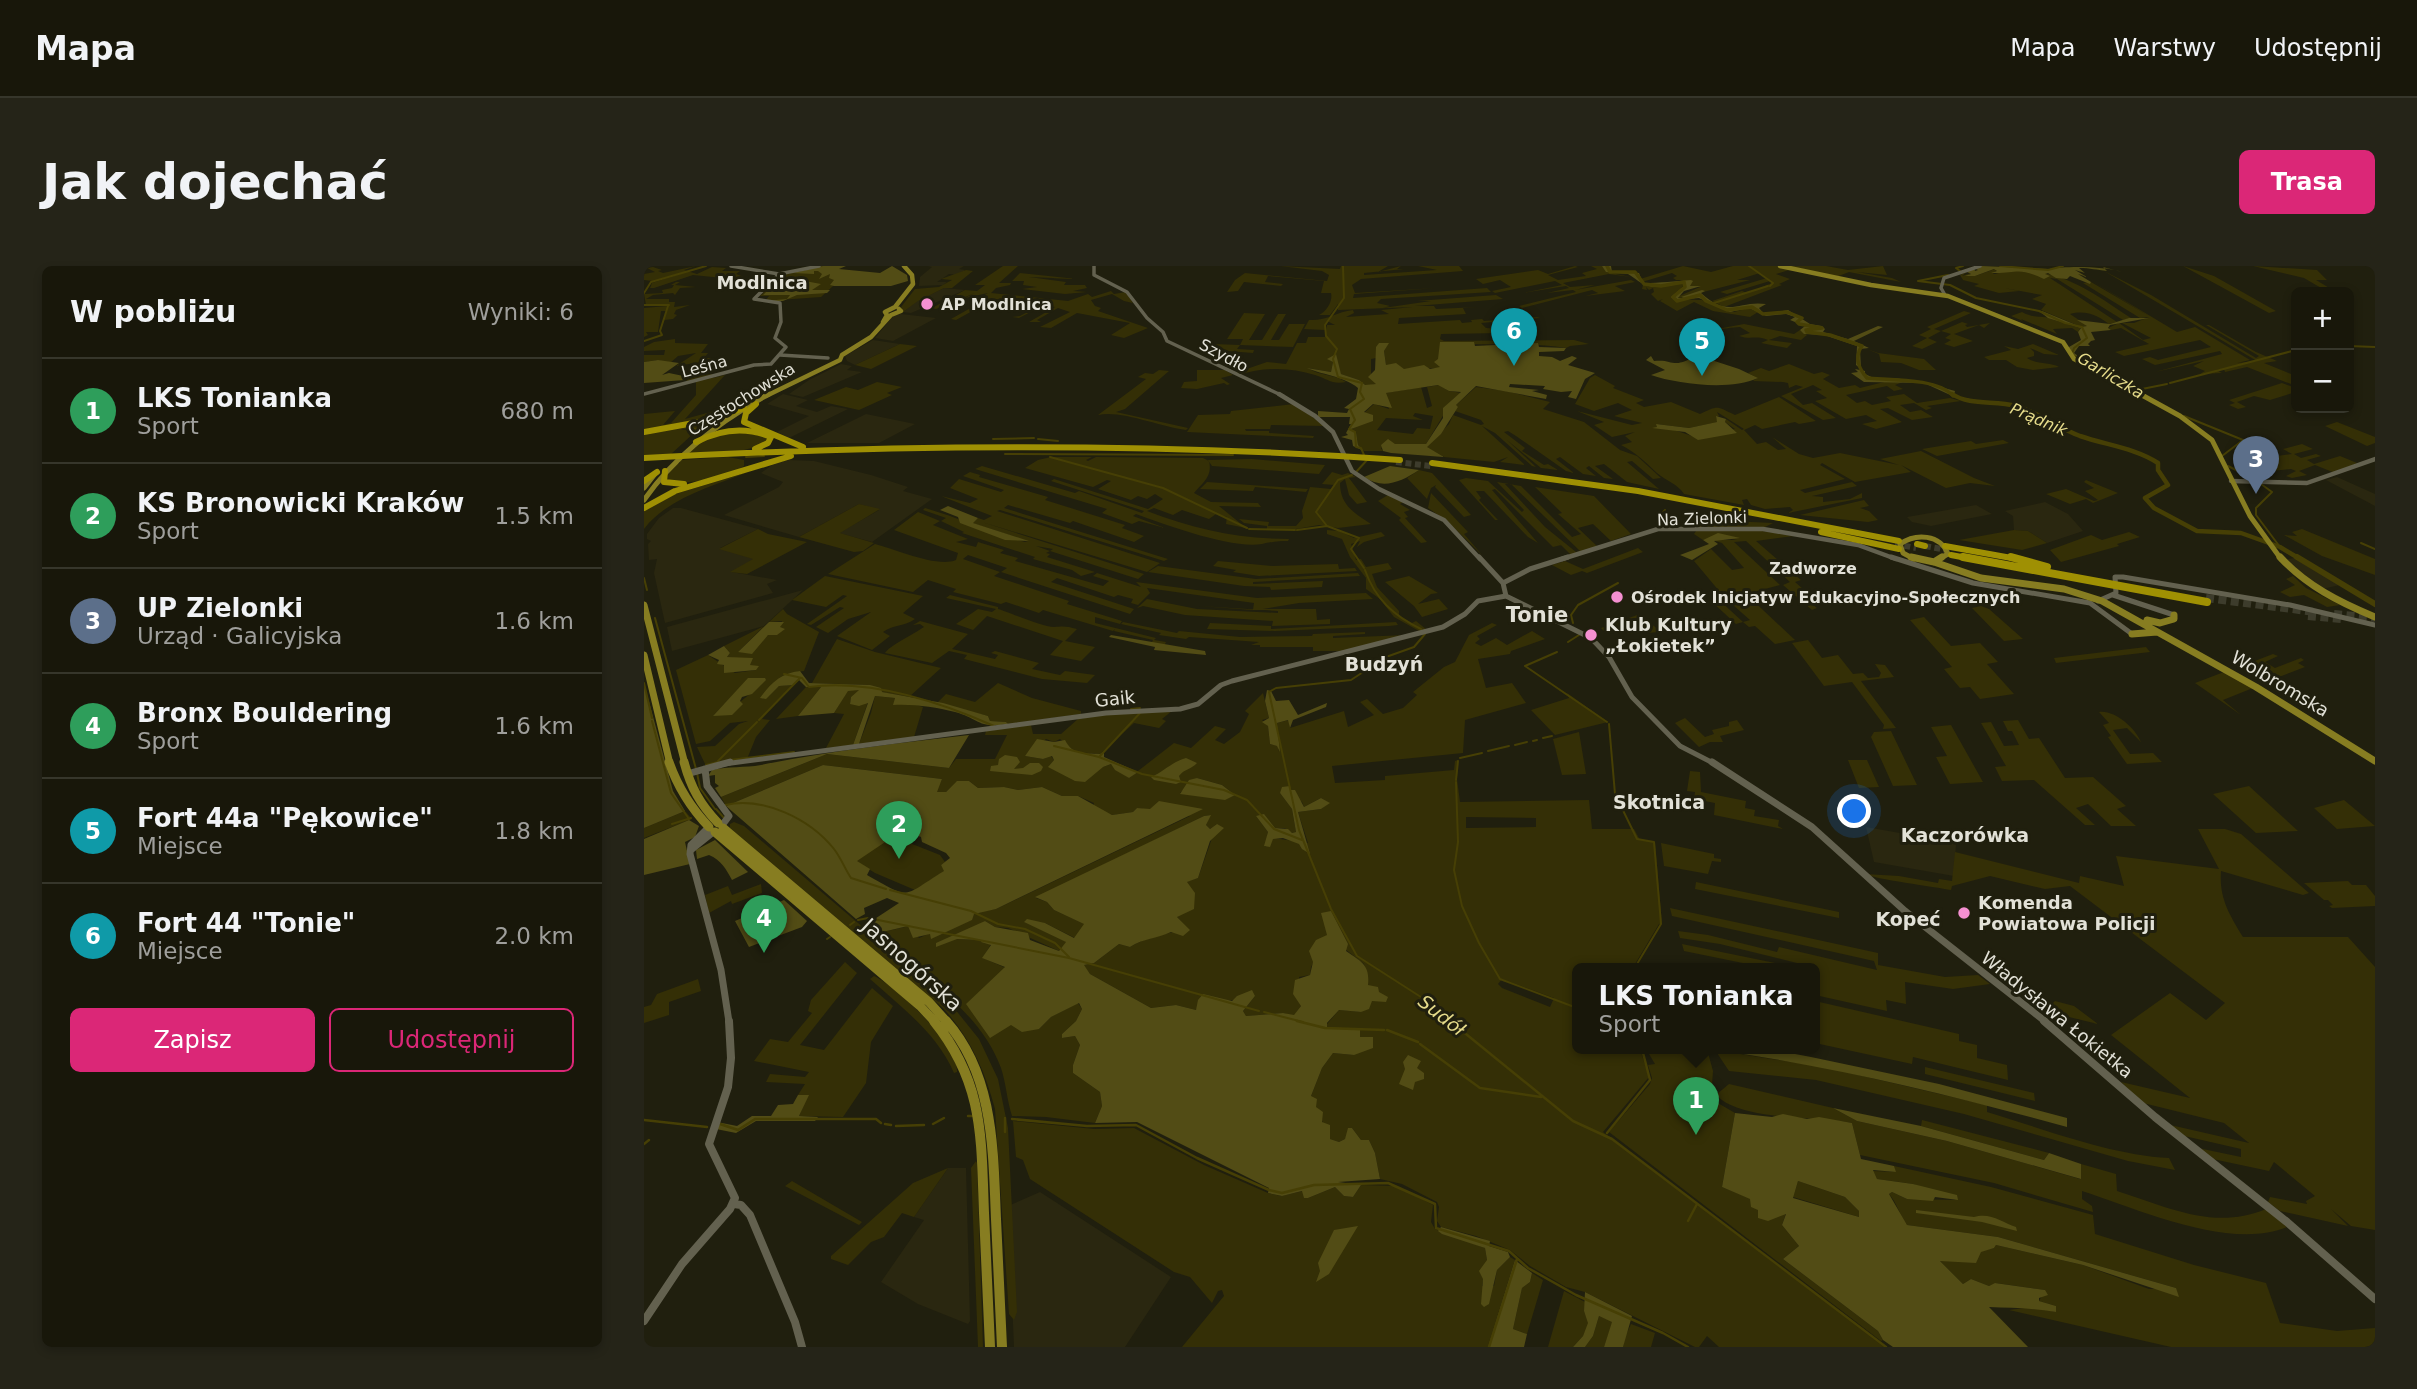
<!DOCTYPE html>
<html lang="pl">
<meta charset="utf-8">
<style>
body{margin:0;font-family:"DejaVu Sans",sans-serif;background:#252418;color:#f1f3f6}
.controls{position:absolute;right:21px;top:21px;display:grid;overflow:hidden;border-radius:10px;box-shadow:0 4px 10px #0003}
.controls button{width:63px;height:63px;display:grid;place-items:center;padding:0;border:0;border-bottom:2px solid #36362b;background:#18170a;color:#f1f3f6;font:35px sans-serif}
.you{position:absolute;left:1211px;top:546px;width:24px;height:24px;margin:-18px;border:5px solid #fff;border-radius:50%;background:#1a73e8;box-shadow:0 0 0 10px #1a73e833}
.badge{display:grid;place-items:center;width:46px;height:46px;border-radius:50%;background:#db2777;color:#fff;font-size:23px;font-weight:700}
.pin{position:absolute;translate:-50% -58px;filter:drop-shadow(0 2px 4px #0008)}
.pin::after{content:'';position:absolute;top:37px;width:24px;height:21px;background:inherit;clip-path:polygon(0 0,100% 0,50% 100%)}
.popup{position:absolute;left:928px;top:697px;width:248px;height:91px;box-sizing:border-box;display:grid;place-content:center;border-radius:10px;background:#18170a;filter:drop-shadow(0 2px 5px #0005);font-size:23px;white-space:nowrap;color:#9f9f9c}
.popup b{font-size:26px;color:#f1f3f6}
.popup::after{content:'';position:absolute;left:50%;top:100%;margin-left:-14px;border:14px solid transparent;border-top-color:#18170a}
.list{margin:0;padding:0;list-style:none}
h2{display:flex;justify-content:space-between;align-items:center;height:91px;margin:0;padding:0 28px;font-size:30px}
h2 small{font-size:23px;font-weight:400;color:#9f9f9c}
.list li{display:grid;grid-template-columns:46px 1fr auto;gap:21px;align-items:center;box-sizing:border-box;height:105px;padding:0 28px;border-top:2px solid #36362b}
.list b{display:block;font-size:26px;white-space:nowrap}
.list p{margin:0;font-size:23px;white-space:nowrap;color:#9f9f9c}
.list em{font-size:23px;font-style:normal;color:#9f9f9c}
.actions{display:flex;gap:14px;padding:21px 28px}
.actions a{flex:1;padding:16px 0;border:2px solid #db2777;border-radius:10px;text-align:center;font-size:24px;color:#db2777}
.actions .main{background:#db2777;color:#fff}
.map{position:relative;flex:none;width:1731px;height:1081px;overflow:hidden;border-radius:10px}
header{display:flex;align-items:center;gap:42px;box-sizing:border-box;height:98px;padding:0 35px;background:#18170a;border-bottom:2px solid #36362b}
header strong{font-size:33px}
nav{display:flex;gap:38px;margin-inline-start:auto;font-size:24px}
.intro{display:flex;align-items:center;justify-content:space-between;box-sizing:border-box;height:168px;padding:0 42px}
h1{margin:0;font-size:49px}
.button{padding:18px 32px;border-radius:10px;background:#db2777;color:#fff;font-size:24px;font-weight:700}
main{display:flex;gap:42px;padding:0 42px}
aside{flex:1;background:#18170a;border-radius:10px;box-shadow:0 4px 10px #0003}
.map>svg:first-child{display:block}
.built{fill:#2a2710}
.green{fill:#342f06;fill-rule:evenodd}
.forest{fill:#524c15;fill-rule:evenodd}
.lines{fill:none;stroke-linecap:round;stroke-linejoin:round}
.stream-far1{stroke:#463f05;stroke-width:2}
.stream{stroke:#463f05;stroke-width:2.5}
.river-far2{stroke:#463f05;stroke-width:3.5}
.river-far1{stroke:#463f05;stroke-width:4.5}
.river{stroke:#463f05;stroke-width:6}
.highway-tunnel-far1{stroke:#3d3c2c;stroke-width:6;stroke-dasharray:6 3.5;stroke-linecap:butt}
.highway-tunnel{stroke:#3d3c2c;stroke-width:8;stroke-dasharray:8 4.5;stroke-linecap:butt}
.minor-far4{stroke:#63614f;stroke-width:3.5}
.minor-far3{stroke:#63614f;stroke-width:4.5}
.minor-far2{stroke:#63614f;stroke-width:5}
.minor-far1{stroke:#63614f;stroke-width:7}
.minor{stroke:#63614f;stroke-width:8}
.major-far4{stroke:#877d21;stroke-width:4.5}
.major-far3{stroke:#877d21;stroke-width:5}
.major-far2{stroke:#877d21;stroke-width:7}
.major-far1{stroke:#877d21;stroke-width:9}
.major{stroke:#877d21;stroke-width:10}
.highway-far1{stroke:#9f9003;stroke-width:6}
.highway{stroke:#9f9003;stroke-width:8}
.poi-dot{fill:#f590d1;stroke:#201f0e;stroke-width:2.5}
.labels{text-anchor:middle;stroke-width:6;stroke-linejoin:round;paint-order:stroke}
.far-poi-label{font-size:16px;font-weight:bold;fill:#e2e1d7;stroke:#201f0e;text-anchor:start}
.far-street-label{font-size:16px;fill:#e2e1d7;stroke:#201f0e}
.far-water-label{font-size:16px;font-style:italic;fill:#e5db8a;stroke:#201f0e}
.far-neighbourhood-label{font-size:16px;font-weight:bold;fill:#e2e1d7;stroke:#201f0e}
.far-quarter-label{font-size:18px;font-weight:bold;fill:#e2e1d7;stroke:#201f0e}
.poi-label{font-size:18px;font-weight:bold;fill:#e2e1d7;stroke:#201f0e;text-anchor:start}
.street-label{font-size:18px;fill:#e2e1d7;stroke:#201f0e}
.neighbourhood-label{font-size:19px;font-weight:bold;fill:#e2e1d7;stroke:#201f0e}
.water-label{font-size:19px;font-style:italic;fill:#e5db8a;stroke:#201f0e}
.quarter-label{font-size:21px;font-weight:bold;fill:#e2e1d7;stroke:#201f0e}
.near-street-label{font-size:21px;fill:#e2e1d7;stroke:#201f0e}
</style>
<header>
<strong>Mapa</strong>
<nav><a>Mapa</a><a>Warstwy</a><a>Udostępnij</a></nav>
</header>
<div class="intro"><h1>Jak dojechać</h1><a class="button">Trasa</a></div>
<main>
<aside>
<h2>W pobliżu<small>Wyniki: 6</small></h2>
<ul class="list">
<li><span class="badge" style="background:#2e9e5b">1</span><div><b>LKS Tonianka</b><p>Sport</p></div><em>680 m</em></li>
<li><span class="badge" style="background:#2e9e5b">2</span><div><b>KS Bronowicki Kraków</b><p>Sport</p></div><em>1.5 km</em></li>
<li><span class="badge" style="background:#5c6f8a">3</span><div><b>UP Zielonki</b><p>Urząd · Galicyjska</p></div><em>1.6 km</em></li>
<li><span class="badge" style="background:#2e9e5b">4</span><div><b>Bronx Bouldering</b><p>Sport</p></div><em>1.6 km</em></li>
<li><span class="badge" style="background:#0f9aa8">5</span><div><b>Fort 44a &quot;Pękowice&quot;</b><p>Miejsce</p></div><em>1.8 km</em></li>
<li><span class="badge" style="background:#0f9aa8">6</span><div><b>Fort 44 &quot;Tonie&quot;</b><p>Miejsce</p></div><em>2.0 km</em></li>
</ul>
<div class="actions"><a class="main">Zapisz</a><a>Udostępnij</a></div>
</aside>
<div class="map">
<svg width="1731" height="1081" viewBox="0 0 1731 1081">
<rect width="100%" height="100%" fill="#201f0e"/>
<path class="built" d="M 284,0 L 320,0 L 315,3 L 321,4 L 315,9 L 305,8 L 293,16 L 303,16 L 299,19 L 275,20 L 276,11 L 288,1 Z
M 300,22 L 321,24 L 267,47 L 259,46 L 273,35 Z
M 257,48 L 292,52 L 249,75 L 231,72 L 250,49 Z
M 229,74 L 256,78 L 211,99 L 203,95 L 201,90 Z
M 197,98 L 208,100 L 203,104 L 218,106 L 159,131 L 145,128 L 165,114 Z
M 139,128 L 164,134 L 152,140 L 173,146 L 187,140 L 204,143 L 145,172 L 133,166 L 165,150 L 123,138 Z
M 222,148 L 271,158 L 235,177 L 163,177 Z
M 145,194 L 170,195 L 227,209 L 264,221 L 259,225 L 288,233 L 228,276 L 195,267 L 235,244 L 215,238 L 155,271 L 80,249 L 135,221 L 139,216 L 117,207 L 128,199 Z
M 1693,211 L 1731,228 L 1731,240 L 1682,214 Z
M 1401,236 L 1424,248 L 1439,265 L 1403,277 L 1384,265 L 1370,264 L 1369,250 L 1361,245 Z
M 1332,239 L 1348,248 L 1287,260 L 1268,256 L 1263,251 Z
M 29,242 L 37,242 L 114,263 L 76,282 L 110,293 L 88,306 L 133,314 L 123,318 L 129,327 L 21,357 L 10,307 L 13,293 L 5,294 L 4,278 L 7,275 L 3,273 L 3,268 L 15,252 Z
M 1650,292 L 1696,319 L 1678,323 L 1640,294 Z
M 159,324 L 120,360 L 28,385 L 23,361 Z
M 1222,561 L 1267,569 L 1269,566 L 1312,578 L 1310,610 L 1230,596 Z
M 304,902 L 322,902 L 326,1055 L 324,1058 L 274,1038 L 237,1016 L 280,954 L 270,951 Z
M 396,926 L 527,1011 L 481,1081 L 370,1081 L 364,940 Z"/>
<path class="green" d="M 52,0 L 40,4 L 53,8 L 68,1 L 82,2 L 78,5 L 96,5 L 92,8 L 100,11 L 89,13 L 49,9 L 10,22 L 6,22 L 8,17 L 39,7 L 9,15 L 0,14 L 0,8 L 11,6 L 3,2 L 9,1 L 18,4 L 14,5 L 19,7 Z
M 177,0 L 200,10 L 177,31 L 121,35 L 125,30 L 116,30 L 137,9 Z
M 359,0 L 374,0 L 355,17 L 367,17 L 366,19 L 352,22 L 347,27 L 424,35 L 444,28 L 448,31 L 467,25 L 470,28 L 482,26 L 489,37 L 480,35 L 468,28 L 447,34 L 451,40 L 457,42 L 454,45 L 504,62 L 480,72 L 467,69 L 486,57 L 433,47 L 407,62 L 396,61 L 426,46 L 414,42 L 393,54 L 397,56 L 385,56 L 411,41 L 400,39 L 375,52 L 368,51 L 376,50 L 395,40 L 385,36 L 350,33 L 312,54 L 307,53 L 332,39 L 329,38 L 335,35 L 332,34 L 344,27 L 321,32 L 331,27 L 292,43 L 288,42 L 321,24 L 333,25 L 341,19 L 331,19 Z
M 636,0 L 696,3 L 697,0 L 744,0 L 734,6 L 757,0 L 753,3 L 760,3 L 720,7 L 720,9 L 793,4 L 774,0 L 815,0 L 819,5 L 717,13 L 708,19 L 711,27 L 793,22 L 710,28 L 709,32 L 843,22 L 847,26 L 737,33 L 733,37 L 746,40 L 739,42 L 787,35 L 773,35 L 852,29 L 859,33 L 771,40 L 790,40 L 792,43 L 835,41 L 819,42 L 822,48 L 755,52 L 754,58 L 816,54 L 818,57 L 828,56 L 827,54 L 838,53 L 840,55 L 893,51 L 896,52 L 837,57 L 842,62 L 859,63 L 859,67 L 865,67 L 865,71 L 858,71 L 858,67 L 797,68 L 796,73 L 800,75 L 930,74 L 945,78 L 926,80 L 922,82 C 882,75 839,81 797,76 L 796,102 L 760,103 L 742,99 L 740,85 L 744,77 L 735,77 L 732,92 L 727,93 L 727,109 L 733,118 L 721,120 L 715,114 L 697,108 L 689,90 L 684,93 L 689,96 L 687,106 L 664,102 C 675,110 691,108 702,116 C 688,119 684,113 671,109 C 646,101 619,101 595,109 L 591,107 L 623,96 L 642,98 L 653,77 L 662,77 L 664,71 L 681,71 L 683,59 L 691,59 L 683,55 L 681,64 L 660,63 L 665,54 C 683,55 692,46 709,44 L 710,47 L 702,51 L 745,48 L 737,44 L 769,41 L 694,44 L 694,38 L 686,49 L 675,49 C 683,45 689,35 687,27 L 677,27 L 680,15 L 624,10 L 621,16 L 639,18 L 637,20 L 600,16 L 594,25 L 583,26 L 591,14 L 601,7 L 683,15 L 685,9 L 678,5 Z
M 931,0 L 934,1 L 904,9 L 914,14 L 942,10 L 938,7 L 953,3 L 947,0 L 958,0 L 966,7 L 987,11 L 965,8 L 919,17 L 926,21 L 951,19 L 931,24 L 987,14 L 991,16 L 971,20 L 981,25 L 941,30 L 954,27 L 948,24 L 878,42 L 875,40 L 932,26 L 929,24 L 903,27 L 925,22 L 922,20 L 879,27 L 918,19 L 911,15 L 851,27 L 848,25 L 867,21 L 856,14 L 839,18 L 832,13 L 894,4 L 904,8 Z
M 1039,0 L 1067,6 L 1089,0 L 1133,0 L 1148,3 L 1132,8 L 1146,13 L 1135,18 L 1138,19 L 1080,41 L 1068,35 L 1098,25 L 1103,27 L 1128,17 L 1126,15 L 1083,28 L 1076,26 L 1123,12 L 1116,7 L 1093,14 L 1106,14 L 1036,32 L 1033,31 L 1056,21 L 1046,20 L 1040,14 L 1032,14 L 1029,12 L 1033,10 L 1028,7 L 998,16 L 996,13 Z
M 1138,0 L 1182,0 L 1204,4 L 1239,0 L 1243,9 L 1213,6 L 1248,12 L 1257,16 L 1205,6 L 1192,11 Z
M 1351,0 L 1391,4 L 1398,12 L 1401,12 L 1400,7 C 1433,14 1458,33 1487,52 L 1479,54 L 1413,13 L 1406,12 L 1473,56 L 1465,58 C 1456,51 1443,43 1426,48 L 1444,60 L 1437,61 L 1434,66 L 1428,62 L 1409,63 L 1413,68 L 1377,53 L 1379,55 L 1367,50 L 1378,46 C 1389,52 1395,50 1407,52 C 1417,54 1424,61 1435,60 L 1397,44 L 1402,38 L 1388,33 L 1398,29 L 1360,22 L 1375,25 L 1355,27 L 1330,20 L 1335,18 L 1319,14 L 1316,9 L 1323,6 L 1318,10 L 1327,7 L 1325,9 L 1331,10 L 1351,3 L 1353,3 L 1349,8 L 1351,8 L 1365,4 L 1365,2 Z
M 1539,0 L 1570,10 L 1632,45 L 1625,47 Z
M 1609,0 L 1673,4 L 1683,14 L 1672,14 L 1692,26 L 1684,26 L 1660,12 Z
M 322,4 L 329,5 L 308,22 L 300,22 L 274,35 L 259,46 L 257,41 L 271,23 L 295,21 L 308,14 L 297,13 Z
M 1460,5 L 1507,29 L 1612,92 L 1615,90 L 1562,59 L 1565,59 L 1612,86 L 1633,95 L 1620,97 L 1652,110 L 1652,120 L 1603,101 L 1581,106 L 1580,103 L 1572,104 L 1578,107 L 1556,108 L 1561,105 L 1549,100 L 1560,95 L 1511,106 L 1578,88 L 1576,85 L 1511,99 L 1498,93 L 1506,91 L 1514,94 L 1567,81 L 1556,74 L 1480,90 L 1471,86 L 1505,78 L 1477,62 L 1467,64 L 1464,62 L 1475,57 L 1499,74 L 1507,72 L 1478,57 L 1490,57 L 1505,51 L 1496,52 L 1439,17 L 1447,16 L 1505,50 L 1441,11 L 1533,66 L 1551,61 L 1606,94 L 1593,97 L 1613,95 Z
M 376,7 L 433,13 L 385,11 L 422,16 L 420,19 L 441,19 L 443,22 L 429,25 L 443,26 L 421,28 L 378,23 L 393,21 L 379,19 L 380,15 L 368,15 Z
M 32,16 L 36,16 L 31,19 L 52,21 L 36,22 L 31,29 L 29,27 L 9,29 L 2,33 L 25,33 L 25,36 L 31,36 L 30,41 L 46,39 L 32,44 L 30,48 L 33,49 L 29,53 L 20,54 L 22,45 L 17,45 L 14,66 L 2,66 L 4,69 L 0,71 L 0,42 L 23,40 L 2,39 L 0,28 L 19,27 L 18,24 L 28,22 L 30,19 L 27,19 Z
M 1036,16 L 1040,19 L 1028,33 L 1058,34 L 1090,46 L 1105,42 L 1114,46 L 1106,51 L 1069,45 L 1050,36 L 1033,45 L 1016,35 L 1019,33 L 1014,35 L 1007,28 L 1010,26 L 1009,22 L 1005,24 L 1002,21 L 1003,24 L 998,23 L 999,19 L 1018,20 Z
M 1320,45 L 1327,47 L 1290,63 L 1297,65 L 1318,56 L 1324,58 L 1321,59 L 1323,61 L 1346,57 L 1340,62 L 1335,59 L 1310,68 L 1329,75 L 1310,81 L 1300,78 L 1307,74 L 1301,72 L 1307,68 L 1297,65 L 1284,72 L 1293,76 L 1278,83 L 1268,80 L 1283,72 L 1275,69 L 1287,63 L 1283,61 Z
M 600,47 L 621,48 L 605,74 L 618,74 L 634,48 L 642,48 L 627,74 L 635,74 L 645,58 L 661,58 L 649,81 L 596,79 L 593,83 L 610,84 L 609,87 L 584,85 L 569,78 L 596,79 L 599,73 L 583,73 Z
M 1100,58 L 1150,68 L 1156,64 L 1163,69 L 1157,74 L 1136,70 L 1125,74 L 1148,77 L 1143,82 L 1117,77 L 1124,74 C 1113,69 1106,74 1095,70 L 1106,67 L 1096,61 L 1073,63 Z
M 31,73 L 31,77 L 64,78 L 57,87 L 64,87 L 60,92 L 68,92 L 64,95 L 32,100 L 52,87 L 34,90 L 25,98 L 14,94 L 0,96 L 0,89 L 20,89 L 21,84 L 0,85 L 0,81 L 10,76 Z
M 256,78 L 273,80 L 227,103 L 211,99 Z
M 1389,78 L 1415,89 L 1400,88 L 1386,82 L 1390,86 L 1390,90 L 1383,92 C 1394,99 1406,96 1415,101 L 1389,104 L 1373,101 L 1362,94 L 1345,94 L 1340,91 L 1367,84 L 1360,80 L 1374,83 Z
M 1223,83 L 1234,87 L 1280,93 L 1292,104 L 1275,104 L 1257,97 L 1237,96 L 1235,88 Z
M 1145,98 L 1170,108 L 1178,106 L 1186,109 L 1179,113 L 1195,122 L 1211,119 L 1216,122 L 1240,116 L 1259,116 L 1251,119 L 1259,123 L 1250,125 L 1243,120 L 1202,129 L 1213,137 L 1221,135 L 1228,139 L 1247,135 L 1242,131 L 1260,128 L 1273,137 L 1306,132 L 1317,135 L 1283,140 L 1288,142 L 1282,144 L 1270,137 L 1256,139 L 1266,146 L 1277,144 L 1289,151 L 1268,154 L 1244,142 L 1236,143 L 1258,156 L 1232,163 L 1218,158 L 1233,155 L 1222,149 L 1202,153 L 1171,135 L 1183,132 L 1172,125 L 1178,124 L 1169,119 L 1147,128 L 1159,139 L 1168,137 L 1192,152 L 1179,154 L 1137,130 L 1159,121 L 1152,119 L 1145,122 L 1144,117 L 1139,116 L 1109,115 L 1113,112 L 1104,107 L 1117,102 L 1125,105 Z
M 515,104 L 525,105 L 481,143 L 472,146 L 544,162 L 542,164 C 516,161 478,144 454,149 L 502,113 L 494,111 L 501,107 L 509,108 Z
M 553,104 L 581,104 L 589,109 L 577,112 L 586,118 L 583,119 L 580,117 L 553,123 L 537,122 L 540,116 L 553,115 Z
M 68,108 L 69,112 L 81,109 L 41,153 L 81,142 L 87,143 L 99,132 L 108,134 L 122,128 L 54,169 L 54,165 L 32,162 L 51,166 L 26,189 L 0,191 L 0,148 L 31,145 L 19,159 L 27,157 L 52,129 L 52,115 L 42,115 L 47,110 Z
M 951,109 L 971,120 L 969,122 L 1000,134 L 992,137 L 1000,141 L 1027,136 L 1056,148 C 1075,139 1072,140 1091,149 L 1135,131 L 1172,155 L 1155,158 L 1151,156 L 1118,163 L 1111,159 L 1100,164 L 1113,178 L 1122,176 L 1134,184 L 1142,183 L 1128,171 L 1155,188 L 1169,192 L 1196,187 L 1255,199 L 1236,193 L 1277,185 L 1330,212 L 1351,220 L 1326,217 L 1302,222 L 1257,199 L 1267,206 L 1211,216 L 1178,197 L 1176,199 L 1201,213 L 1156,224 L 1161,227 L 1208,216 L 1213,220 L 1168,230 L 1179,231 L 1179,236 L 1206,233 L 1218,227 L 1218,232 L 1144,247 L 1149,244 L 1146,241 L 1121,243 L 1107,239 L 1103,233 L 1098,234 L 1100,239 L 1040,228 C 1034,218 1022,215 1013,207 C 1000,195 994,188 977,179 L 988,176 L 981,170 L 991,166 L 968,171 L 950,159 L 960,156 L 933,145 L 988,159 L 998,157 L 970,150 L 988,144 L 974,137 L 950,145 L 931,138 L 946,112 ZM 1073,146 L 1100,163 L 1098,164 L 1082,153 L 1081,156 L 1091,163 L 1051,171 L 1012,158 L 1045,162 L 1074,156 L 1072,151 L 1075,150 Z
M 233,116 L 258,121 L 243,127 L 248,129 L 215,144 L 170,134 L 202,121 L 214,124 Z
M 1638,117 L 1652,122 L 1652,126 L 1626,134 L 1610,130 L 1593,136 L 1602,141 L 1594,143 L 1585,139 L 1591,137 L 1585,134 Z
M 795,119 L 805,125 L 818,127 L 809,133 L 782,178 L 751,178 L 737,182 L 739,185 L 720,185 L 714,179 L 712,166 L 707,163 L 722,155 L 720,147 L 730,138 L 745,143 L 741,127 L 777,121 L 783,142 L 788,140 L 783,121 ZM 771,147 L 789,150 L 786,163 L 773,162 L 769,168 L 733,164 L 742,152 L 779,154 L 769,150 Z
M 832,121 L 862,125 L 906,136 L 899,143 L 940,156 L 976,184 L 993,190 L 1017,212 L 1009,213 L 988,195 L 983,196 L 1015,223 L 983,216 L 960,198 L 951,200 L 969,213 L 960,212 L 945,200 L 942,202 L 952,210 L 939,208 L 916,191 L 912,193 L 930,207 L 922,205 L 872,170 L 864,165 L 860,166 L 881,182 L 878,185 L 900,199 L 904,198 L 914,204 L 897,202 L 863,174 L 892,201 L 888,200 L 851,167 L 838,160 L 881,199 L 856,196 L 864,191 L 850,196 L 800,191 L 782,181 L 805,158 L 809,149 L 837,159 L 840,158 L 837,154 L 811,145 L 814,141 L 811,140 Z
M 650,138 L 681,160 L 627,159 L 626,163 L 601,163 L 602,165 L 625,165 L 625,167 L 670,170 L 669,172 L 543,166 L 554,149 L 586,148 L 587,145 Z
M 1693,156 L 1731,171 L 1731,177 L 1723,180 L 1681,160 Z
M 95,164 L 125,173 C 102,190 70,187 42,188 L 61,172 Z
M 1359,174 L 1365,177 L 1293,190 L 1278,183 L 1327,175 L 1332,178 Z
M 1658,178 L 1669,183 L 1650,188 L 1657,192 L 1672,188 L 1677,190 L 1663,194 L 1670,198 L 1696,190 L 1713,197 L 1691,207 L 1671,199 L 1655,205 L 1663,209 L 1648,212 L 1642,210 L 1652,205 L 1647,203 L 1628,205 L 1610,193 L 1648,188 L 1639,183 Z
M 84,191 L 100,194 L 100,200 C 80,213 47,218 24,216 L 21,211 L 32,198 L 36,197 L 36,194 Z
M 407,191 L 448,191 L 442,194 L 444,195 L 452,191 L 559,192 L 565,195 C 569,211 558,217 550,227 L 567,236 L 614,237 L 617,241 L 575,240 L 602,262 L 582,258 L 583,251 L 572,248 L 565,253 L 538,244 L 529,249 L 510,242 L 503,245 C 550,263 594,273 645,273 L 644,275 C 635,275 626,276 618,278 C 587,283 522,259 492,248 L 489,250 L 521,262 L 495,255 L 488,258 L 458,247 L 463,243 L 331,203 L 338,200 L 431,227 L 435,225 L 498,247 L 500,245 L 407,215 L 410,213 L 504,243 L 519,233 L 511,228 L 503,233 L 494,230 L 487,234 L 454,223 L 467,215 L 463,214 L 449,221 L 381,202 L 394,194 Z
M 608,193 L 681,199 L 675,208 L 568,200 L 564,194 Z
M 775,204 L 788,207 L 827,249 L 820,251 L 791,221 L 792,219 L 787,222 L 783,233 L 763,212 Z
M 104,206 C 70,220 23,232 0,263 L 0,245 L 18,232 Z
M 326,206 L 336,209 L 335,211 L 404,231 L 401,234 L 481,259 L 478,262 L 500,270 L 490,276 L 429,255 L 426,257 L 364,239 L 360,242 L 524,293 L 520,295 L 356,244 L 353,245 L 516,297 L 503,306 L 338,256 L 500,308 L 494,313 L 406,285 L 409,283 L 392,280 L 406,285 L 402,287 L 406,288 L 403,291 L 451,306 L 437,310 L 428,304 L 389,293 L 391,291 L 318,267 L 320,266 L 297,255 L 302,252 L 279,244 L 281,242 C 316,252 345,266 381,276 L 384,275 L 328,257 L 334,252 L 340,254 L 348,250 L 297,230 L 326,237 L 334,233 L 306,222 L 315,213 L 357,226 L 360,224 L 319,210 Z
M 688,206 L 698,209 L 704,207 L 712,211 L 705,212 L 723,236 L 713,238 L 705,229 L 701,213 L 696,217 C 696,239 710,247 727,258 L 694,262 L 675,259 L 652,263 L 623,263 L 623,260 L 600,257 L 595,253 L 625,256 L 624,260 L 652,260 L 659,252 L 658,245 L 666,221 L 687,223 L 690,219 L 678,218 Z
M 822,212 L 844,215 L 878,246 L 880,244 L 853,216 L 877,220 L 928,271 L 937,268 L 914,248 L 918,247 L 891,221 L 950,230 L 987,268 L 967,275 L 949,258 L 934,262 L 954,281 L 928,290 L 911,273 L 917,279 L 909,281 L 851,223 L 848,224 L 894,277 L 884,271 L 840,225 L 832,225 L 837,232 L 835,234 L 854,254 L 851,254 L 815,214 ZM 861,218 L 867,218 L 936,285 L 932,286 L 901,261 Z
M 1442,214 L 1474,227 L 1449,237 L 1442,233 L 1426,238 L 1402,228 L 1422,223 L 1450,235 L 1454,234 L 1441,225 L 1450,222 L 1440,216 Z
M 563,216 L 664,223 L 662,226 L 611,221 L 609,225 L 556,223 Z
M 787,227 L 824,266 L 820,268 L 838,289 L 803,255 L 784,242 Z
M 744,229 L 761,235 L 756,238 L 766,244 L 760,246 L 764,251 L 761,252 L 783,276 L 777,277 L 755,254 L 757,252 L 734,235 Z
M 1220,234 L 1225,240 L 1216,242 L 1225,245 L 1234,254 L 1224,256 L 1156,249 Z
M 215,238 L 236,243 L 196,267 L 230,277 L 219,285 L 210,286 L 155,271 Z
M 274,246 L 296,255 L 289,259 L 324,273 L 312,276 L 332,281 L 334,276 L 360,284 L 356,287 L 374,292 L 371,295 L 459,320 L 465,315 L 449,310 L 453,307 L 497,321 L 492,316 L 613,332 L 722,327 L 729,333 L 655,337 L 619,343 L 672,343 L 673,354 L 686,353 L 686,358 L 628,360 L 629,355 L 541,349 L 499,340 L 493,342 L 503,333 L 553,343 L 634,347 L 634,345 L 555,340 L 609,344 L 610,337 L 503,322 L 506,327 L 494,339 L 487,337 L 489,333 L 474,329 L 470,331 L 413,312 L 407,316 L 490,343 L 486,348 L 357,306 L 363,302 L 324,289 L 319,293 L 356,306 L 350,310 L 425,335 L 423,338 L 478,355 L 476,358 L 451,351 L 451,357 L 512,372 L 510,374 L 522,376 L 520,380 L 507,378 L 509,374 L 470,365 L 471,363 L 469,365 L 399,344 L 395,347 L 362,336 L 357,338 L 309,326 L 312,323 L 284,314 L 269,326 L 184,308 L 231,278 C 251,283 293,302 312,294 L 314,287 L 250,264 Z
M 1084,250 L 1086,255 L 1129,257 L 1121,261 L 1054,261 L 1056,256 L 1045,256 L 1043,251 Z
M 114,263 L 124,268 L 163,276 L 103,308 L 86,306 L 109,293 L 75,283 Z
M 1105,263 L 1150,270 L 1112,275 L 1157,314 L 1151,316 L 1168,331 L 1162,333 L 1173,342 L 1168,344 L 1139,319 L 1146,316 L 1102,275 L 1090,276 L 1136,319 L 1102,328 L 1151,374 L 1131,378 L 1111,360 L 1105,361 L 1099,356 L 1092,358 L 1067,335 L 1074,333 L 1099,356 L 1106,354 L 1081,332 L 1050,295 L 1067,283 L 1088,304 L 1100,302 L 1078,277 L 1068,274 L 1093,274 L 1073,270 L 1059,274 L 1050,268 L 1052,265 Z
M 1658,263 L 1731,293 L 1731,309 L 1678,290 L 1640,269 L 1653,270 L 1648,266 Z
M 683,264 L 695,265 L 710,272 L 737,266 L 741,270 L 720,276 L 713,281 L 716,275 L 707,278 L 712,294 L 717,293 L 722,301 L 744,297 L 748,303 L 728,308 L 733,321 L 755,345 L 755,350 L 768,357 L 772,355 L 783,364 L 775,365 L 750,351 L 736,333 L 722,323 L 722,312 L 706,291 L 698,273 L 683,268 Z
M 1370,264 L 1384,265 L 1403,277 L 1378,284 L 1315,274 Z
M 1485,266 L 1496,271 L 1473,278 L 1475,280 L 1417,296 L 1406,284 L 1447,269 L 1458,274 Z
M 994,282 L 999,286 L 943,307 L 938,305 L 927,309 L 908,299 L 921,295 L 939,303 Z
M 574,295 L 628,300 L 694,298 L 695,303 L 711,302 L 713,305 L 615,310 L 589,306 L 592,304 L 569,300 Z
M 514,300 L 612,313 L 714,307 L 716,310 L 609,316 L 609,318 L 679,315 L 678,321 L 627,324 L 626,321 L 600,320 L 504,306 Z
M 181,310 L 279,330 L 259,347 L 271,353 C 260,361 250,358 239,366 L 246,370 L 228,384 L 193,370 L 227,346 L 204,353 L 184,367 L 172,361 L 200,342 L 196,341 L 167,359 L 163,358 L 203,330 L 199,329 L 182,341 L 148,334 Z
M 765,310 L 794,327 L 787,328 L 774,338 L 795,333 L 804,343 L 778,351 L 770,340 L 741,316 Z
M 1649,310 L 1662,322 L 1696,339 L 1683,341 L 1660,329 L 1646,331 L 1636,326 L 1651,319 L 1642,313 Z
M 306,329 L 354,341 L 354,343 C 367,347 399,361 410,361 C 419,360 423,360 433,363 L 421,375 L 451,381 L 437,395 L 406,389 L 419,375 L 343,350 L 329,364 L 312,358 L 334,343 L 348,346 L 352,343 L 302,332 Z
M 1337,340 L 1345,343 L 1379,373 L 1360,375 L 1328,342 Z
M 139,343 L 143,348 L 175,366 L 160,405 C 138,407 133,414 122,432 L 135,420 L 150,419 L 118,453 L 126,454 L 112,471 L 103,493 L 62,500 L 53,481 L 71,480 L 95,458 L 104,455 L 86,457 L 66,475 L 52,478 L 32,404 L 64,389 L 91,407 L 112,404 L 95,393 L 83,391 L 86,387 L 80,380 L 120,360 L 94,386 L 124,369 L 133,369 L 138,355 L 125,356 ZM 118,412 L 117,419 L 96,436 L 69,450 L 104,413 Z
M 996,348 L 1017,366 L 984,368 L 980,363 L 960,365 L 957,362 Z
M 1280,351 L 1307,380 L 1336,377 L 1354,396 L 1343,398 L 1370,428 L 1336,433 L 1326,421 L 1316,422 L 1300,403 L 1308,401 L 1266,354 Z
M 276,355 L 324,368 L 308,383 L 351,393 L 354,389 L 347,387 L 351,385 L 395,397 L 388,403 L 416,409 L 421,405 L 451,409 L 443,417 L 398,413 L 320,393 L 323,389 L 305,385 L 288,397 L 241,387 C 245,380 270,368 280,361 L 276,358 L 269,359 Z
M 479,356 L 533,367 L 535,365 L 596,371 L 668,370 L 669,368 L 721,366 L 721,368 L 689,370 L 689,372 L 763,369 L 700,385 L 669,385 L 669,381 L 616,381 L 616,379 L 607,379 L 615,376 L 545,371 L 542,373 L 515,369 L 517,367 L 477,358 Z
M 752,356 L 754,359 L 745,360 L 631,365 L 563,363 L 566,357 L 627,360 L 627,363 Z
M 848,357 L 853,359 L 833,370 L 836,373 L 831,377 L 837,380 L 852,372 L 863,379 L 888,365 L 901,373 L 867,385 L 866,388 L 834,393 L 842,422 L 868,417 L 882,437 L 821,454 L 819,487 L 688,500 L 691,517 L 741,514 L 741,510 L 810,504 L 811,495 L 814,494 L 813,513 L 816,536 L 945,534 L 948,563 L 990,563 L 996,574 L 1011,576 L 1018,658 L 1015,658 L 988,703 L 933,703 L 933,783 L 996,783 L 1005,811 L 959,866 L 1240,1081 L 1075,1081 L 1063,1070 L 1055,1081 L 1051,1081 L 941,1026 L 922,1021 L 886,1000 L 866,984 L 832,970 L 797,961 L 793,955 L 795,941 L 793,936 L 758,918 L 736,913 L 731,887 L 725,874 L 717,874 L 708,862 L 701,873 L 695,876 L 686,873 L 667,830 L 678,802 L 689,787 L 710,789 L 715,763 L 683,761 L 683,758 L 695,744 L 717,746 L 734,726 L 724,720 L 720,698 L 683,669 L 667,701 L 666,709 L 655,711 L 657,740 L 650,750 L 639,747 L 602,750 L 599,745 L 611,730 L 555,740 L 552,744 L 532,739 L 507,742 L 446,708 L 439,699 L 450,697 L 475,678 L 486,681 C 501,671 527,666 545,664 L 533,651 L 542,616 L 554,612 L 573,558 L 566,563 L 562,559 L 566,549 L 560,550 L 392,632 L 403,636 L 410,644 L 441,658 L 431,672 L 401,657 L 381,656 L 423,676 L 415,685 L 364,662 L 351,661 L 341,655 L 313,673 L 339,674 L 347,678 L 339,692 L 362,702 L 323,738 L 335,754 L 395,763 L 407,751 L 434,737 L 438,743 L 432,755 L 418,768 L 418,772 L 431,770 L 436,779 L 429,799 L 429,807 L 456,826 L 458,840 L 451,857 L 402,851 L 368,850 C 363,835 362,817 357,802 C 335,742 274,709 230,668 L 265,660 L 275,672 L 336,645 L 352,643 L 546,550 L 493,542 L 489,546 L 468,549 L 449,541 L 450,537 L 434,530 L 418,530 L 398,521 L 374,524 L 360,521 L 334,522 L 325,515 L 314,515 L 302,526 L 292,526 L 298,513 L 179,499 L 82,540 L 77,531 L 183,488 L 305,502 L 312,493 L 351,493 L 363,469 L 341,469 L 342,465 L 387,459 L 389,468 L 417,468 L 434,453 L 483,446 L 528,445 L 518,453 L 522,455 L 515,462 L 490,457 L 456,488 L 431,486 L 416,473 L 410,476 L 402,473 L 381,490 L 399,493 L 407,490 L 410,494 L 405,500 L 459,501 L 467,498 L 485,512 L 530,477 L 547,482 L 571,460 L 582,463 L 571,474 L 580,478 L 596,466 L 605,448 L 601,445 L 619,427 L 625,452 L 618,454 L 624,460 L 626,478 L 634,480 L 635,486 L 633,457 L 645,454 L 646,462 L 700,445 L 704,461 L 730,449 L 716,436 L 723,433 L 739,448 L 759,442 L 773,429 L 769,426 L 800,401 L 811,396 L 825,369 ZM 553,512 L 578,519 L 591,529 L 536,527 ZM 639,524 L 658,536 L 660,541 L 677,532 L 685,537 L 677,543 L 654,546 L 664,577 L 629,572 L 621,581 L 624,566 L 612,550 L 630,562 L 641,562 L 648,567 L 652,566 L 648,543 L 636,527 ZM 822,551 L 892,552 L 892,561 L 822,562 ZM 858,713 L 910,732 L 906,741 L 858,722 L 854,718 Z
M 193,373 L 231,386 L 297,402 L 265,431 L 237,426 L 225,419 L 168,417 Z
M 1164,374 L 1178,392 L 1194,389 L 1209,408 L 1219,407 L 1224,412 L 1235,411 L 1237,407 L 1231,398 L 1241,399 L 1250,411 L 1217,415 L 1252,462 L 1239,463 L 1240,459 L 1208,416 L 1180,420 L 1148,377 Z
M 1502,381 L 1506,386 L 1412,397 L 1410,392 Z
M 1629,388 L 1634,390 L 1621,396 L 1631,402 L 1657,392 L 1660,394 L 1654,397 L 1661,401 L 1622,416 L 1595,401 Z
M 1580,406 L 1609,422 L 1579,434 L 1597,449 L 1551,417 Z
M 354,417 L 388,432 L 437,445 L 437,448 L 364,458 L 362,456 L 346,455 L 344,450 L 293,437 L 302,428 L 331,436 Z
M 162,421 L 177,421 L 154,450 L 132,453 Z
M 212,423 L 216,424 L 207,431 L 206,438 L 224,436 L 209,479 L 182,482 L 200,448 L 190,447 L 204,424 Z
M 923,427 L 964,456 L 911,469 L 887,444 L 925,432 Z
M 231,430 L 251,432 L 250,438 L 269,438 L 279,441 L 270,471 L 215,478 L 227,447 Z
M 1455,446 C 1471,444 1491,462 1497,476 L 1483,462 L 1469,464 L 1486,488 L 1509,487 L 1518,496 L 1483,498 L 1464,471 L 1467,470 L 1459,459 L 1465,457 Z
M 1041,452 L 1061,471 L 1070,468 L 1068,464 L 1085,460 L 1085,456 L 1093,454 L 1100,464 L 1076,470 L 1079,476 L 1066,476 L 1055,481 L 1031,457 Z
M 1374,454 L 1385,473 L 1395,472 L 1421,512 L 1449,511 L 1482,540 L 1473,543 L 1492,560 L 1467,560 L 1444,538 L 1432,542 L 1451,559 L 1441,559 L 1390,514 L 1358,515 L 1351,501 L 1362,500 L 1337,457 L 1347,456 L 1360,480 L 1375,479 L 1368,465 L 1364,465 L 1359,455 Z
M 1307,459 L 1339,516 L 1306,518 L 1292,491 L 1303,490 L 1287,461 Z
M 1247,465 L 1273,519 L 1249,520 L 1227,471 L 1230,466 Z
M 935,466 L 942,508 L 918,509 L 909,473 Z
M 1204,494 L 1223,494 L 1235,521 L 1215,522 Z
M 1046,505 L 1056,506 L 1057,526 L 1102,535 L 1101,542 L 1111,544 L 1110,550 L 1135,554 L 1134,560 L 1139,563 L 1070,549 L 1071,537 L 1050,533 L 1051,526 L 1043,525 Z
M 1605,520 L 1654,565 L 1612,567 L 1569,528 Z
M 1700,534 L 1731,560 L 1693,563 L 1670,542 Z
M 41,545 L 48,553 L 0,572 L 0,562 Z
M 90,556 L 100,560 L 302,732 L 335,773 L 354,813 L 364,862 L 373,1046 L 370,1054 L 365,1048 L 351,843 C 341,805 326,771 299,742 L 86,562 L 86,558 Z
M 1554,563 L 1581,563 L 1597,568 L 1665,627 L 1659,629 L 1577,605 C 1575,632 1585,648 1599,671 L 1704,671 L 1731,701 L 1731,964 L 1707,960 L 1687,943 L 1704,960 L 1636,945 L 1624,936 L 1626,931 L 1663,938 L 1662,935 L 1671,930 L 1630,896 L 1625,905 L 1564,892 L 1554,882 L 1597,891 L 1597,883 L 1536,869 L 1522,858 L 1605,877 L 1580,857 L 1499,837 L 1477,816 L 1546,832 L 1467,769 L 1526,727 L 1562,754 L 1581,737 L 1426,620 L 1401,623 L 1346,610 L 1308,620 L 1307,624 C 1292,621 1229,613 1221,608 L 1255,610 L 1294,617 L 1295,613 L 1308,615 L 1311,586 L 1435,617 L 1436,610 L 1480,620 L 1472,590 L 1575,603 Z
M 248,570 L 296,589 L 301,596 L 297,599 L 301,605 L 271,624 L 231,607 L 212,595 Z
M 1017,577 L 1070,588 L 1070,592 L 1077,593 L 1077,596 L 1068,595 L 1064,608 L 1020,600 Z
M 1704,615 L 1708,619 L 1722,619 L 1731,630 L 1731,640 L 1688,642 L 1685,640 L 1689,639 L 1684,634 L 1680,634 L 1660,617 Z
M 1052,616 L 1195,646 L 1195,652 L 1051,623 Z
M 117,618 L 118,627 L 88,638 L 87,635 L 65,647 L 61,629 L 84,620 L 88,629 Z
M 1026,642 L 1234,687 L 1234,699 L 1301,711 L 1334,709 L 1346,718 L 1309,723 L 1261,716 L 1262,738 L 1242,734 L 1243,745 L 1171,729 L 1171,703 L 1128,703 L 1040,685 L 1038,678 L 1151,701 L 1153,697 L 1076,678 L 1036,672 L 1034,665 L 1064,669 L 1133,686 L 1135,681 L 1233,704 L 1230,695 L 1028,650 Z
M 201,696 L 213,707 L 156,779 L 180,784 L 228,722 L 249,740 L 227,776 L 222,817 L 199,851 L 155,850 L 164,829 L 154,829 L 161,818 L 122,816 L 126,808 L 161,811 L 165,806 L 110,795 L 126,773 L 144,776 L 168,747 L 164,745 L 167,734 Z
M 230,710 C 253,720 315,780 313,806 L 310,807 C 293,767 257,741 226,713 Z
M 54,713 L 57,725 L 25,736 L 25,749 L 0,757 L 0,741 L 7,739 L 13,728 Z
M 1171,735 L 1315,768 L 1315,775 L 1333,779 L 1333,792 L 1363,799 L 1364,814 L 1269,791 L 1268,798 L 1171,777 Z
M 1411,735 L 1430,740 L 1454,758 L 1400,745 Z
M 1002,783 L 1063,783 L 1069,805 L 1067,833 L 1091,847 L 1078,921 L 1142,947 L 1138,959 L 1155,980 L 1139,993 L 1234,1065 L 1239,1074 L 1237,1075 L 965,866 L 1006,818 L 1008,812 L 1004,799 L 1011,798 Z
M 1071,784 L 1180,801 L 1343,839 L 1343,846 C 1400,863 1466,889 1525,892 L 1531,904 L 1484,895 L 1320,848 L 1172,814 L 1085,805 Z
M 1281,801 L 1390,827 L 1391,835 L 1281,808 Z
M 1085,818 L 1189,842 L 1213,855 L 1303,875 L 1436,913 L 1437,898 L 1472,908 L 1473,925 C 1524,941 1570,965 1622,943 L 1643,961 C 1586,985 1494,943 1438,925 L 1438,933 L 1448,940 L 1449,946 L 1350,917 L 1216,889 L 1208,857 C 1173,850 1101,855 1074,831 L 1073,828 Z
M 1278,854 L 1405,887 L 1400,894 L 1277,860 Z
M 369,855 L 450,863 L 490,862 L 560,899 L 624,927 L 637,930 L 659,925 L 664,932 L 691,921 L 700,930 L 709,931 L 717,919 L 753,920 L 789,939 L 787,956 L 791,963 L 841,982 L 843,994 L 838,1020 L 850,1020 L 853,1004 L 866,991 L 871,994 L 844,1081 L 538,1081 L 580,1030 L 578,1024 L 574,1025 L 568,1037 L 546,1011 L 530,1006 L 386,913 L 379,894 L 372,891 Z
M 332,895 L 333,897 L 339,1081 L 334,1081 L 327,902 Z
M 1250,900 L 1347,921 L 1449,949 L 1451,968 L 1550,999 L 1622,1017 L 1636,1057 L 1693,1065 L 1731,1062 L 1731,1081 L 1527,1081 L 1365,1044 L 1387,1041 L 1412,1046 L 1412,1040 L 1395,1035 L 1401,1024 L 1352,1017 L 1345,1020 L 1327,1013 L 1319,1018 L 1295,994 L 1350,982 L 1352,979 L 1439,999 L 1505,1023 L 1532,1022 L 1354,971 L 1263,959 C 1255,948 1253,937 1245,928 L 1248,926 L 1263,933 L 1313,934 L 1269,918 L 1233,913 L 1229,905 L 1251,906 Z
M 304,902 L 270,951 L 258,947 L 240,971 L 227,976 L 204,999 L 187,993 L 187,990 L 269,917 Z
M 148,915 L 218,956 L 215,959 L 141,920 Z
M 1154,915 L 1201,931 L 1215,945 L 1215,951 L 1149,931 Z
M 888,1007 L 899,1014 L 883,1068 L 869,1063 L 878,1022 L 886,1016 Z
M 920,1025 L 941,1036 L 940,1045 L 945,1057 L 939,1070 L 929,1081 L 904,1081 Z
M 955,1050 L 969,1055 L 960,1081 L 941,1081 L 949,1070 Z
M 987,1058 L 1011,1067 L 1007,1081 L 979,1081 L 981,1071 Z"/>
<path class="forest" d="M 179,0 L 202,0 L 195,3 L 236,7 L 248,0 L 263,9 L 264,15 L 247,20 L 190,20 L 186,19 L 190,14 L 185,12 L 186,8 L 175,13 L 178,8 L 174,5 L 170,5 L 170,8 L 149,7 Z
M 958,0 L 967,0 L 968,6 L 995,7 L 999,17 C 1017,17 1030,15 1047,14 L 1049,15 L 1046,20 L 1057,20 L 1040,25 L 1034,32 L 1040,32 L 1037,31 L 1058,24 L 1061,25 L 1057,27 C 1085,53 1094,34 1122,38 L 1115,42 L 1120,48 L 1144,44 L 1166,58 L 1178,60 L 1181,63 L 1179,66 L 1204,73 L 1234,60 L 1239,61 L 1210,75 L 1225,82 L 1216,83 L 1217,103 L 1212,99 L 1213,80 L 1180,69 L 1160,68 L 1156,64 L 1161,60 L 1146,54 L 1151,51 L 1142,48 L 1122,50 L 1105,42 L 1086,46 L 1055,32 L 1030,34 L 1027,31 L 1040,20 L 1039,18 C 1032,16 1029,18 1022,20 C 1001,24 996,15 984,8 L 962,6 Z
M 1338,0 L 1406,3 C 1420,0 1461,0 1478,6 L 1459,1 L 1463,5 C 1452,4 1447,2 1435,2 L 1441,7 L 1431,4 L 1443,11 L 1434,8 L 1447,16 L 1446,18 L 1426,10 L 1423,13 L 1412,12 L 1404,7 L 1401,8 L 1406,10 L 1400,13 C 1373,0 1373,8 1347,7 L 1353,5 L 1350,3 L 1331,10 L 1321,10 L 1327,8 L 1323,6 L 1330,2 L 1331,5 L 1334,4 L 1330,2 Z
M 161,15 L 177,18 L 168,24 L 186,24 L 183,27 L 153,29 L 139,35 L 121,35 L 143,33 L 146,29 L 119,29 L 128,20 L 158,20 L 138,25 L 154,25 Z
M 1376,42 L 1398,45 L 1437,61 L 1443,60 L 1433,54 L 1466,58 L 1485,52 L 1505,52 L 1466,59 L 1464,62 L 1467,64 L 1447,66 L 1451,74 L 1447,75 L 1444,78 L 1446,80 L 1435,80 L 1430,87 L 1444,97 L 1441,97 L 1429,91 L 1425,85 L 1425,81 L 1437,74 L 1434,66 L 1437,62 L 1404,52 L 1395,45 Z
M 796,76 L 830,76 L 831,80 L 894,77 L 895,81 L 922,82 L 920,85 L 895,86 L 895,90 L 908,91 L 916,95 L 928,90 L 933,92 L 924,99 L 951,107 L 941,113 L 932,133 L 924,131 L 928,125 L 917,126 L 899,123 L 901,120 L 866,118 L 865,121 L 895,124 L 888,125 L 903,129 L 902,133 L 832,120 L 812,139 L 814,141 L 797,168 L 783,181 L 800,191 L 747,187 L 739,185 L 737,179 L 744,173 L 751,178 L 782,178 L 799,152 L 799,142 L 817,126 L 805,125 L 794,119 L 742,127 L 748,142 L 729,138 L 720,146 L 729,149 L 729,155 L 707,163 L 712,166 L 714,179 L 720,185 L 709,180 L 708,174 L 697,171 L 704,169 L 702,167 L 707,158 L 705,158 L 706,151 L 674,151 L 674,145 L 703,147 L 705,143 L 700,142 L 712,133 L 714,122 C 700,110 675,108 663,102 L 687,106 L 689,96 L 683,93 L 692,88 L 697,108 L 715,114 L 721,119 L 732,118 L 724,111 L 731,104 L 732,81 L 735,77 L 745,77 L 740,85 L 742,99 L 752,97 L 760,103 L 780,99 L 786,103 L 796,101 L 790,96 L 794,93 Z
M 1049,88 L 1095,103 L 1114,112 C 1086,125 1033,118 1007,109 L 1021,104 L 1002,94 L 1007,90 L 1010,95 C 1029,93 1027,102 1046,93 L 1042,91 Z
M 14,94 L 35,97 L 18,109 L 25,107 L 44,111 L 41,114 L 0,117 L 0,96 Z
M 1211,103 L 1221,105 L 1221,108 L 1234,114 L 1250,112 L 1279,116 L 1311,125 L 1310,129 C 1327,136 1354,134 1375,140 C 1400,147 1421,163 1445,173 L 1429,169 L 1413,158 L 1370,140 L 1315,133 L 1280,117 L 1220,116 L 1207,107 L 1214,106 Z
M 1072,150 L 1082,153 L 1081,156 L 1093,167 L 1054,174 L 1041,166 L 1008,162 L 1013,161 L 1012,158 L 1045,162 L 1073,156 Z
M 746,200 L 775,204 C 757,216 739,224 720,211 Z
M 304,240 L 334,252 L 329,257 L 385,275 L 361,274 L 316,257 L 314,251 L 296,244 Z
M 1074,267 L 1096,272 L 1070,275 L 1074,278 L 1048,294 L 1036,289 L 1065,278 L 1059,274 Z
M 125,356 L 140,356 L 136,361 L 141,363 L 133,369 L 124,369 L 108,388 L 94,386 Z
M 467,369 L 561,385 L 562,389 L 510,384 L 511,381 L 465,371 Z
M 80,380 L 86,387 L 83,391 L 109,392 L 106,399 L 115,400 L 112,404 L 80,407 L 80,399 L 73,398 L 75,394 L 64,389 Z
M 156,405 L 165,417 L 226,419 L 237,422 L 238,426 L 299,437 L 344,450 L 346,455 L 362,456 L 364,458 C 334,463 336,453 311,446 C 291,441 271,438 249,439 L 251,432 L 231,430 L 215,478 L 209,479 L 224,437 L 215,440 L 206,438 L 207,431 L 215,424 L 204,425 L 190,447 L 154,450 L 177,421 L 162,421 L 155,414 L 150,419 L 135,420 L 122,433 L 116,432 C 127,417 137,407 156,405 Z
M 104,412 L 121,412 L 122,414 L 108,428 L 98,431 L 96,435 L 99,438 L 88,449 L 69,450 Z
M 0,417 L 29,525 L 41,545 L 0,562 Z
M 623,424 L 627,425 L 632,435 L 645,434 L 654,449 L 683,437 L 682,441 L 649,454 L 646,462 L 644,454 L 633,457 L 636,486 L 633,480 L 626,478 L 624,460 L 618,456 L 625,452 L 621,435 Z
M 325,469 L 305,502 L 183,488 L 77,531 L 71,522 L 75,520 L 71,517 L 71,509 L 64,510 L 68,504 C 84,500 101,502 117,499 C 185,485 255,477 325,469 Z
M 393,473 L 410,476 L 421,474 C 428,489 441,487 456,488 L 460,485 L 460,491 L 494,506 L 485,512 L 471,504 L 467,498 L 459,501 L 441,516 L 431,515 L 404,501 L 410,494 L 408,490 L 399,493 L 381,490 Z
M 361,489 L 373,491 L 376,496 L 370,503 L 379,502 L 386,497 L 395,497 L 399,501 L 397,505 L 388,509 L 346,505 L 347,500 L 354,499 L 355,493 Z
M 542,492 L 553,497 C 548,503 540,503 535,510 L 537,516 L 532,518 L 510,514 L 507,511 C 521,505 526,497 542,492 Z
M 179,499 L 298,513 L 293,526 L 302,526 L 313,515 L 325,515 L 334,522 L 360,521 L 374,524 L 398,521 L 418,530 L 434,530 L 468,549 L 489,546 L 493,542 L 506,543 L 515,535 L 559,543 L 352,643 L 330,648 L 328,654 L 287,673 L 286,668 L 269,672 L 264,660 L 230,668 L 220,660 L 255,637 L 243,632 L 220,642 L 221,648 L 212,653 L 82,540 ZM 253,568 L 266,574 L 272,569 L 277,571 L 278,576 L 302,587 L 306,592 L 297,599 L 300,605 C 256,632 268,634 223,609 L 226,603 L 213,595 Z
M 553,512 L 578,519 L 591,529 L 581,534 L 536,528 L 545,514 Z
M 646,520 L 647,524 L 651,524 L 660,541 L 677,532 L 686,537 L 677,543 L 654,546 L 666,588 L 658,583 L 655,578 L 639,572 L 629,573 L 626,581 L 620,580 L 624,566 L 612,550 L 620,548 L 631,562 L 644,563 L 648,567 L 652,566 L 648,543 L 636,527 L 638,521 Z
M 567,549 L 562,559 L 566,563 L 573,558 L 580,562 L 566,575 L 554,612 L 543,616 L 551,627 L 550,643 L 533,651 L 546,664 L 539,670 L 527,666 C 512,673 500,672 486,681 L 475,678 L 450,697 L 440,699 L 446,708 L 507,742 L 532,739 L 552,744 L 554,734 L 559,728 L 588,735 L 593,730 L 608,724 L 611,730 L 599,745 L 602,750 L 639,747 L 650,749 L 657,740 L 649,728 L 651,714 L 666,709 L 669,696 L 665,685 L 672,674 L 683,669 L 677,647 L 687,645 L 704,678 L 702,685 C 718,696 726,699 724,719 L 734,721 L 735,726 L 744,731 L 742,736 L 728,735 L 725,743 L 717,746 L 695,744 L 683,757 L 683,761 L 716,763 L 716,771 L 729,771 L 729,782 L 710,789 L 689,787 L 678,802 L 667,830 L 673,833 L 672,841 L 679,846 L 678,856 L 686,859 L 686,873 L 695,876 L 701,873 L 704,862 L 708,862 L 717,874 L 725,874 L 731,887 L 736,913 L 694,916 L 717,919 L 709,931 L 700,930 L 691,921 L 664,932 L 660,932 L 658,925 L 638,930 L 624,927 L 625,922 L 493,856 L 451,857 L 458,840 L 456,826 L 429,807 L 429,799 L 436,779 L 431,770 L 418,772 L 418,768 L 432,755 L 438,743 L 435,737 L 407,751 L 395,763 L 378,766 L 367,759 L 346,772 L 322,738 L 361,701 L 338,692 L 347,679 L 337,676 L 338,674 L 313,673 L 292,681 L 292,677 L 341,655 L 351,661 L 384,667 L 386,674 L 415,685 L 422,676 L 380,656 L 383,653 L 401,657 L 430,672 L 440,658 L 410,644 L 403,636 L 391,631 L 560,550 Z
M 45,554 L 55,560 L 51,571 L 41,576 L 46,598 L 0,609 L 0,573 Z
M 71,574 L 104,606 L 88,614 C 82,603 77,594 65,589 L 53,593 L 52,584 Z
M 140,634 L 163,655 L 158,661 L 105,681 L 91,655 Z
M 1091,783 L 1124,783 L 1167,791 L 1295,818 L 1423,852 L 1423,861 C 1314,831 1205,804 1093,787 Z
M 764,789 L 777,795 L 773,802 L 780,807 L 780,813 L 771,816 L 769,824 L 755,818 L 761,803 L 759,796 Z
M 154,829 L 165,829 L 155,850 L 174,851 L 171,855 L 112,855 L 92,867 L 72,863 L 73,856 L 93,860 L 108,850 L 127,850 L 134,839 L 149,838 Z
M 1189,842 L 1277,860 L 1400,894 L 1405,887 L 1437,898 L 1437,913 L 1303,875 L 1213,855 Z
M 1091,847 L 1128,851 L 1139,848 L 1163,853 L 1175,851 L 1208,857 L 1217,893 L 1250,900 L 1252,906 L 1229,904 L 1233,913 L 1269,918 L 1313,929 L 1314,934 L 1291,931 L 1289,935 L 1263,933 L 1248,926 L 1245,928 L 1263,959 L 1354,971 L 1532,1022 L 1535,1031 L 1439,999 L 1352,979 L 1350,982 L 1337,986 L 1332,997 L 1296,995 L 1319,1018 L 1327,1013 L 1345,1020 L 1351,1017 L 1401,1024 L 1404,1029 L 1395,1032 L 1395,1035 L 1412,1040 L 1412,1046 C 1390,1042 1368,1042 1345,1041 L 1384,1081 L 1249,1081 L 1239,1074 L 1234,1065 L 1139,993 L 1155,980 L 1138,959 L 1142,948 L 1124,955 L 1114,952 L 1114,944 L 1107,941 L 1106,933 L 1078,921 ZM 1154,915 L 1201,931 L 1215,945 L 1215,951 L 1149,932 Z
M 1272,944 L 1330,951 C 1346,946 1358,956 1372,961 L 1373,965 L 1338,956 L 1272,947 Z
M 714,960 L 685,1008 L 672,1016 L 676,1005 L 674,997 L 690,964 Z
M 797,961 L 846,975 L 845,980 L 864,986 L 866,991 L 853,1004 L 845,1038 L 840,1041 L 837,1038 L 839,1013 L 835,1005 L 843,994 L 841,982 L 798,968 L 794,965 Z
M 871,994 L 888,1007 L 886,1016 L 878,1022 L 869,1063 L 883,1068 L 880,1081 L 844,1081 Z
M 941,1026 L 988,1050 L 979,1081 L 960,1081 L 968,1056 L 955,1050 L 949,1070 L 941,1081 L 929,1081 L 939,1070 L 944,1057 L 940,1045 Z"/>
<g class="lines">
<path class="stream-far1" d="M 699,0 L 700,32 L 681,59 L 682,70 L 693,83 L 689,93 L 694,111 L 718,117 L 716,126 L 720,133 L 706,143 L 711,154 L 705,163 L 711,166 L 712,181 L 717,182 L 720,189
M 1105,0 L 1129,17 L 1126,20
M 1356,0 L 1404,4 L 1419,0
M 1316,5 L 1312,2 L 1319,0
M 1304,9 L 1274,15 L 1306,19 L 1332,32 L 1395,45 L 1421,57 L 1438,61 L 1443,72 L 1430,82 L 1428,88 L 1434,93
M 0,27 L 7,16 L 62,0
M 1070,37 L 1124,20
M 0,39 L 25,39
M 0,75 L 18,69 L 16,65 L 24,40
M 1705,80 L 1731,81
M 1448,100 L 1468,111
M 1526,117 L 1652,84
M 1493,124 L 1523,118
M 1540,150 L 1599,174 L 1578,190
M 43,161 L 55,164
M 349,173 L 390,172
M 394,173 L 414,175
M 361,188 L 589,189
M 102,191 L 120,190
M 406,191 L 519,222 L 603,262
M 1584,200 L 1610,213
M 713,205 L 723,194
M 708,209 L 694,214 L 672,246 L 683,260 L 715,272 L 707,283 L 720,302
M 1617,218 L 1628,226 L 1612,242 L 1612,249 L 1636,281
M 1018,261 L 1015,251 L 1021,244
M 605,263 L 651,264
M 653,264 L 683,260
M 1717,277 L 1731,283
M 721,304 C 731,333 750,350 777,363
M 0,312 L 3,324
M 11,352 L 52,503
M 929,357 L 927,349 L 934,339 L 974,317
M 781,368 L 770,381 L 742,391 L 707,414 L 632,422 L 625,426 L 655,564 L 687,643 L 713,690 L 780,733 L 809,756
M 924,376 L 935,369
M 913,386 L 881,400 L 963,456
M 140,408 L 158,412 L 165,421 C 225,413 296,436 350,460
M 0,417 L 8,452
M 487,443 L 496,442
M 115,454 L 156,412
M 8,455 L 27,527 L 45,553
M 965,458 L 971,528 L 993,573 L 1010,576 L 1017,658 L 990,703
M 899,472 L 908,470
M 889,475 L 893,474
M 871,479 L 883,476
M 410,480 L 455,491 L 498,508 L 580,524 L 603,534 L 630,563 L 658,574
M 844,485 L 865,480
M 456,490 L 497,446
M 816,492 L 838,487
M 86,494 L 150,486
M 74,495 L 113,456
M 62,499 L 74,496
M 53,507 L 56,522 L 71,543
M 812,514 L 814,495
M 812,516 L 814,576 L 810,604 L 818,640 L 835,677 L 856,713 L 933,742
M 81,539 C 119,530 166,553 190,583 C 197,592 201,603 207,612 L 242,623
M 72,543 L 80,552
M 28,558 L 47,552
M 246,624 L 327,645 L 354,658 L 381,663 L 411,677 L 425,691
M 214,654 L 224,652 L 425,692 L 615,745
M 206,659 L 210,656
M 183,673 L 186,671
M 620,746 L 659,756"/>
<path class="stream" d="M 653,755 L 681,762 L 740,764
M 806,755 L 929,855 L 968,873 L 1242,1081
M 743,764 L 774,776
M 776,778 L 836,822 L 897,831
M 324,850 L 328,850
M 361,852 L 361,866
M 368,853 L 443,860 L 492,859 L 553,892 L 625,924 L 638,927 L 670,919 L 744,917 L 791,938 L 792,962 L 865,985 L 884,1002 L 932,1029 L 1019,1067 L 1044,1081
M 0,854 L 63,861
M 76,858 L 94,864 L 111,853 L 232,853 L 237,857
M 241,858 L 247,859
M 289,858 L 300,852
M 252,860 L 280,859
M 963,867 L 1006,814 L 998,783
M 0,878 L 5,874
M 1044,955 L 1053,938
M 845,1081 L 873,993"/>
<path class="river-far2" d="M 963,0 L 966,6 L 991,6 L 1000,18 L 1017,20 L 1040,16 L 1041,21 L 1029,31 L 1033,35 L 1056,29 L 1062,35 L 1083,44 L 1108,41 L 1119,48 L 1143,46 L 1158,52 L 1153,56 L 1155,58 L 1178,62 L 1162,64 L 1163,66 L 1186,69 L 1218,80 C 1210,91 1215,103 1223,112 C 1246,114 1294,112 1309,130"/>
<path class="river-far1" d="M 1308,128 C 1326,140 1351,134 1372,140 C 1395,147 1415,162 1436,170 C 1462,179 1491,182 1514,197 L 1514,204 L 1524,219 L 1501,232 L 1510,242 L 1553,265 L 1597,267 L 1636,281 L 1656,293"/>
<path class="river" d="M 1653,291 L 1731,338"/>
<path class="highway-tunnel-far1" d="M 752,196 L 787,200
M 1251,278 L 1272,282
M 1281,280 L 1308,285"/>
<path class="highway-tunnel" d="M 1562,332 L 1671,346
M 1690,348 L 1731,352
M 1664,350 L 1697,353"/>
<path class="minor-far4" d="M 87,0 L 135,8
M 450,0 L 450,9 L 483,26 L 503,52 L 519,66 L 523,75 L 639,130
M 1301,29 L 1297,22 L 1300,12 L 1336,0
M 136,89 L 184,92
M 0,128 L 110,99 L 127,98 L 142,81 L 131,72 L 137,56 L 136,37 L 110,33 L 135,8 L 175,0"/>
<path class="minor-far3" d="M 635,128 L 671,150 L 689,166 L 708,205 L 735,223 L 800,254 L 836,293
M 1587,215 L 1663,217 L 1731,193
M 918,293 L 1014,263 L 1119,263 L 1214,279 L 1252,293"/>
<path class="minor-far2" d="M 835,291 L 859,317 L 862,330
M 1247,291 L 1329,317 L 1446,337 L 1488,368
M 859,317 L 886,303 L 924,291
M 1469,329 L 1530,349
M 1454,335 L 1472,327 L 1471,311 L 1479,311 L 1646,339 L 1731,359
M 80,498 L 462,447 L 536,443 L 554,438 L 577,419 L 588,415 L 799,361 L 821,348 L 834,335 L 862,330 L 947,372 L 965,391 L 988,431 L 1036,480 L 1071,498"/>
<path class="minor-far1" d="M 1068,496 L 1168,561 L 1261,645 L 1402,756
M 61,503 L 63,520 L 85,550 L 79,558
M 43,508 L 86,496
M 63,563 L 47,579 L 46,588 L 77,704 L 85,756
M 48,583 L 68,567"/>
<path class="minor" d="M 1400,755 L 1511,851 L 1643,956 L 1731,1033
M 90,938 L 97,939 L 106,949 L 151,1056 L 158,1081
M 0,1055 L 38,998 L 86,943 L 91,932 L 65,878 L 84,821 L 87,792 L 85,755"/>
<path class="major-far4" d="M 1136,0 L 1227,19 L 1304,30 L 1419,76 L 1430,93 L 1500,130
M 239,56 L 243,49 L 241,46 L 251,41 L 269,18 L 268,9 L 260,0
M 122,130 L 196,94 L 198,89 L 227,71 L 247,49 L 257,45 L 255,43"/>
<path class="major-far3" d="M 1496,128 L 1536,150 L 1568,174 L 1606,250 L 1637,293
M 0,222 L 11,208
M 0,234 C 32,188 76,155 125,128
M 1270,293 L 1259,287 L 1256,278 C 1272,267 1296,268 1304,288 L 1295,293"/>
<path class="major-far2" d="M 1267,291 L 1290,296
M 1636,291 C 1663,320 1695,336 1731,351
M 1290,296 L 1337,312 L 1420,323 L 1458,335 L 1612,421 L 1731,495
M 1290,296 L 1298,291
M 0,339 L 41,498
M 1503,354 L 1516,357 L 1530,353 L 1530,349
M 1488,368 L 1513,366
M 0,389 L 26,498"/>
<path class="major-far1" d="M 25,496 C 34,522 47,542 65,561
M 40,496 C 47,522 56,538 74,557
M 79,562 L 285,736 L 303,756
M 71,566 L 276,740 L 291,756"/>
<path class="major" d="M 290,755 C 340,817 337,871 340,947 C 342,992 344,1036 346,1081
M 302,755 C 350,809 349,884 352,953 C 354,995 356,1038 358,1081"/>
<path class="highway-far1" d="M 112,138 L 102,147 L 100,156 L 159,181
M 0,166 L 66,154 L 100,142
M 52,176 C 77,163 101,160 127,171 L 124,177 L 111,183
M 0,192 C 253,178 504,176 756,194
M 788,197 L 994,225 L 1255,275
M 21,205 L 20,216 L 40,218
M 0,215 L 13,206
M 0,242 L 31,225 L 147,190
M 1177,266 L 1255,283
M 1273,278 L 1281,280
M 1301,280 L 1373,293
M 1307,289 L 1328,293"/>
<path class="highway" d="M 1319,291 L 1563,336
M 1367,291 L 1403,301"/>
</g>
<g class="poi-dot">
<circle cx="283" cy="38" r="7"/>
<circle cx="973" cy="331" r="7"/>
<circle cx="947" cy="369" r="7"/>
<circle cx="1320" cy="647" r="7"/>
</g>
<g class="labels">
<g class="far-poi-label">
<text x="297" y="44">AP Modlnica</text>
<text x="987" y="337">Ośrodek Inicjatyw Edukacyjno-Społecznych</text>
</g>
<g class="far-street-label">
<text transform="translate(580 89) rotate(28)" y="6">Szydło</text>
<text transform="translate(60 100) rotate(-15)" y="6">Leśna</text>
<text transform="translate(97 133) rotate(-32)" y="6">Częstochowska</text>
<text transform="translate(1058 252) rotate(-2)" y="6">Na Zielonki</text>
</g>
<g class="far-water-label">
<text transform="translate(1467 109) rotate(31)" y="6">Garliczka</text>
<text transform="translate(1395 153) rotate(23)" y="6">Prądnik</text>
</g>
<g class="far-neighbourhood-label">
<text x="1169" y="308">Zadworze</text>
</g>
<g class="far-quarter-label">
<text x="118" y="23">Modlnica</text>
</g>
<g class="poi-label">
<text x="961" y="365">Klub Kultury<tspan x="961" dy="21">„Łokietek”</tspan></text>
<text x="1334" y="643">Komenda<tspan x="1334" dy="21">Powiatowa Policji</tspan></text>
</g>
<g class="street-label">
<text transform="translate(1636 418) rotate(31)" y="6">Wolbromska</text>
<text transform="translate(471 433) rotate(-6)" y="6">Gaik</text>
<text transform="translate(1413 749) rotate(39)" y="6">Władysława Łokietka</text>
</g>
<g class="neighbourhood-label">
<text x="740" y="405">Budzyń</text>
<text x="1015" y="543">Skotnica</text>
<text x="1321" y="576">Kaczorówka</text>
<text x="1264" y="660">Kopeć</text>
</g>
<g class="water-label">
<text transform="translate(798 749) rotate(38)" y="7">Sudół</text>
</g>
<g class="quarter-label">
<text x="893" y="356">Tonie</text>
</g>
<g class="near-street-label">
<text transform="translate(268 699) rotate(42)" y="7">Jasnogórska</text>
</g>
</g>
</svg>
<div class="controls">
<button>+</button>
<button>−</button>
</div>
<div class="you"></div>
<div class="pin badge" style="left:1052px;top:869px;background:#2e9e5b">1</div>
<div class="popup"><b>LKS Tonianka</b>Sport</div>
<div class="pin badge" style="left:255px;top:593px;background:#2e9e5b">2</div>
<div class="pin badge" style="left:1612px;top:228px;background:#5c6f8a">3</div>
<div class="pin badge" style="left:120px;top:687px;background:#2e9e5b">4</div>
<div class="pin badge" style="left:1058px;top:110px;background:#0f9aa8">5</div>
<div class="pin badge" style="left:870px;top:100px;background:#0f9aa8">6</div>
</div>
</main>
